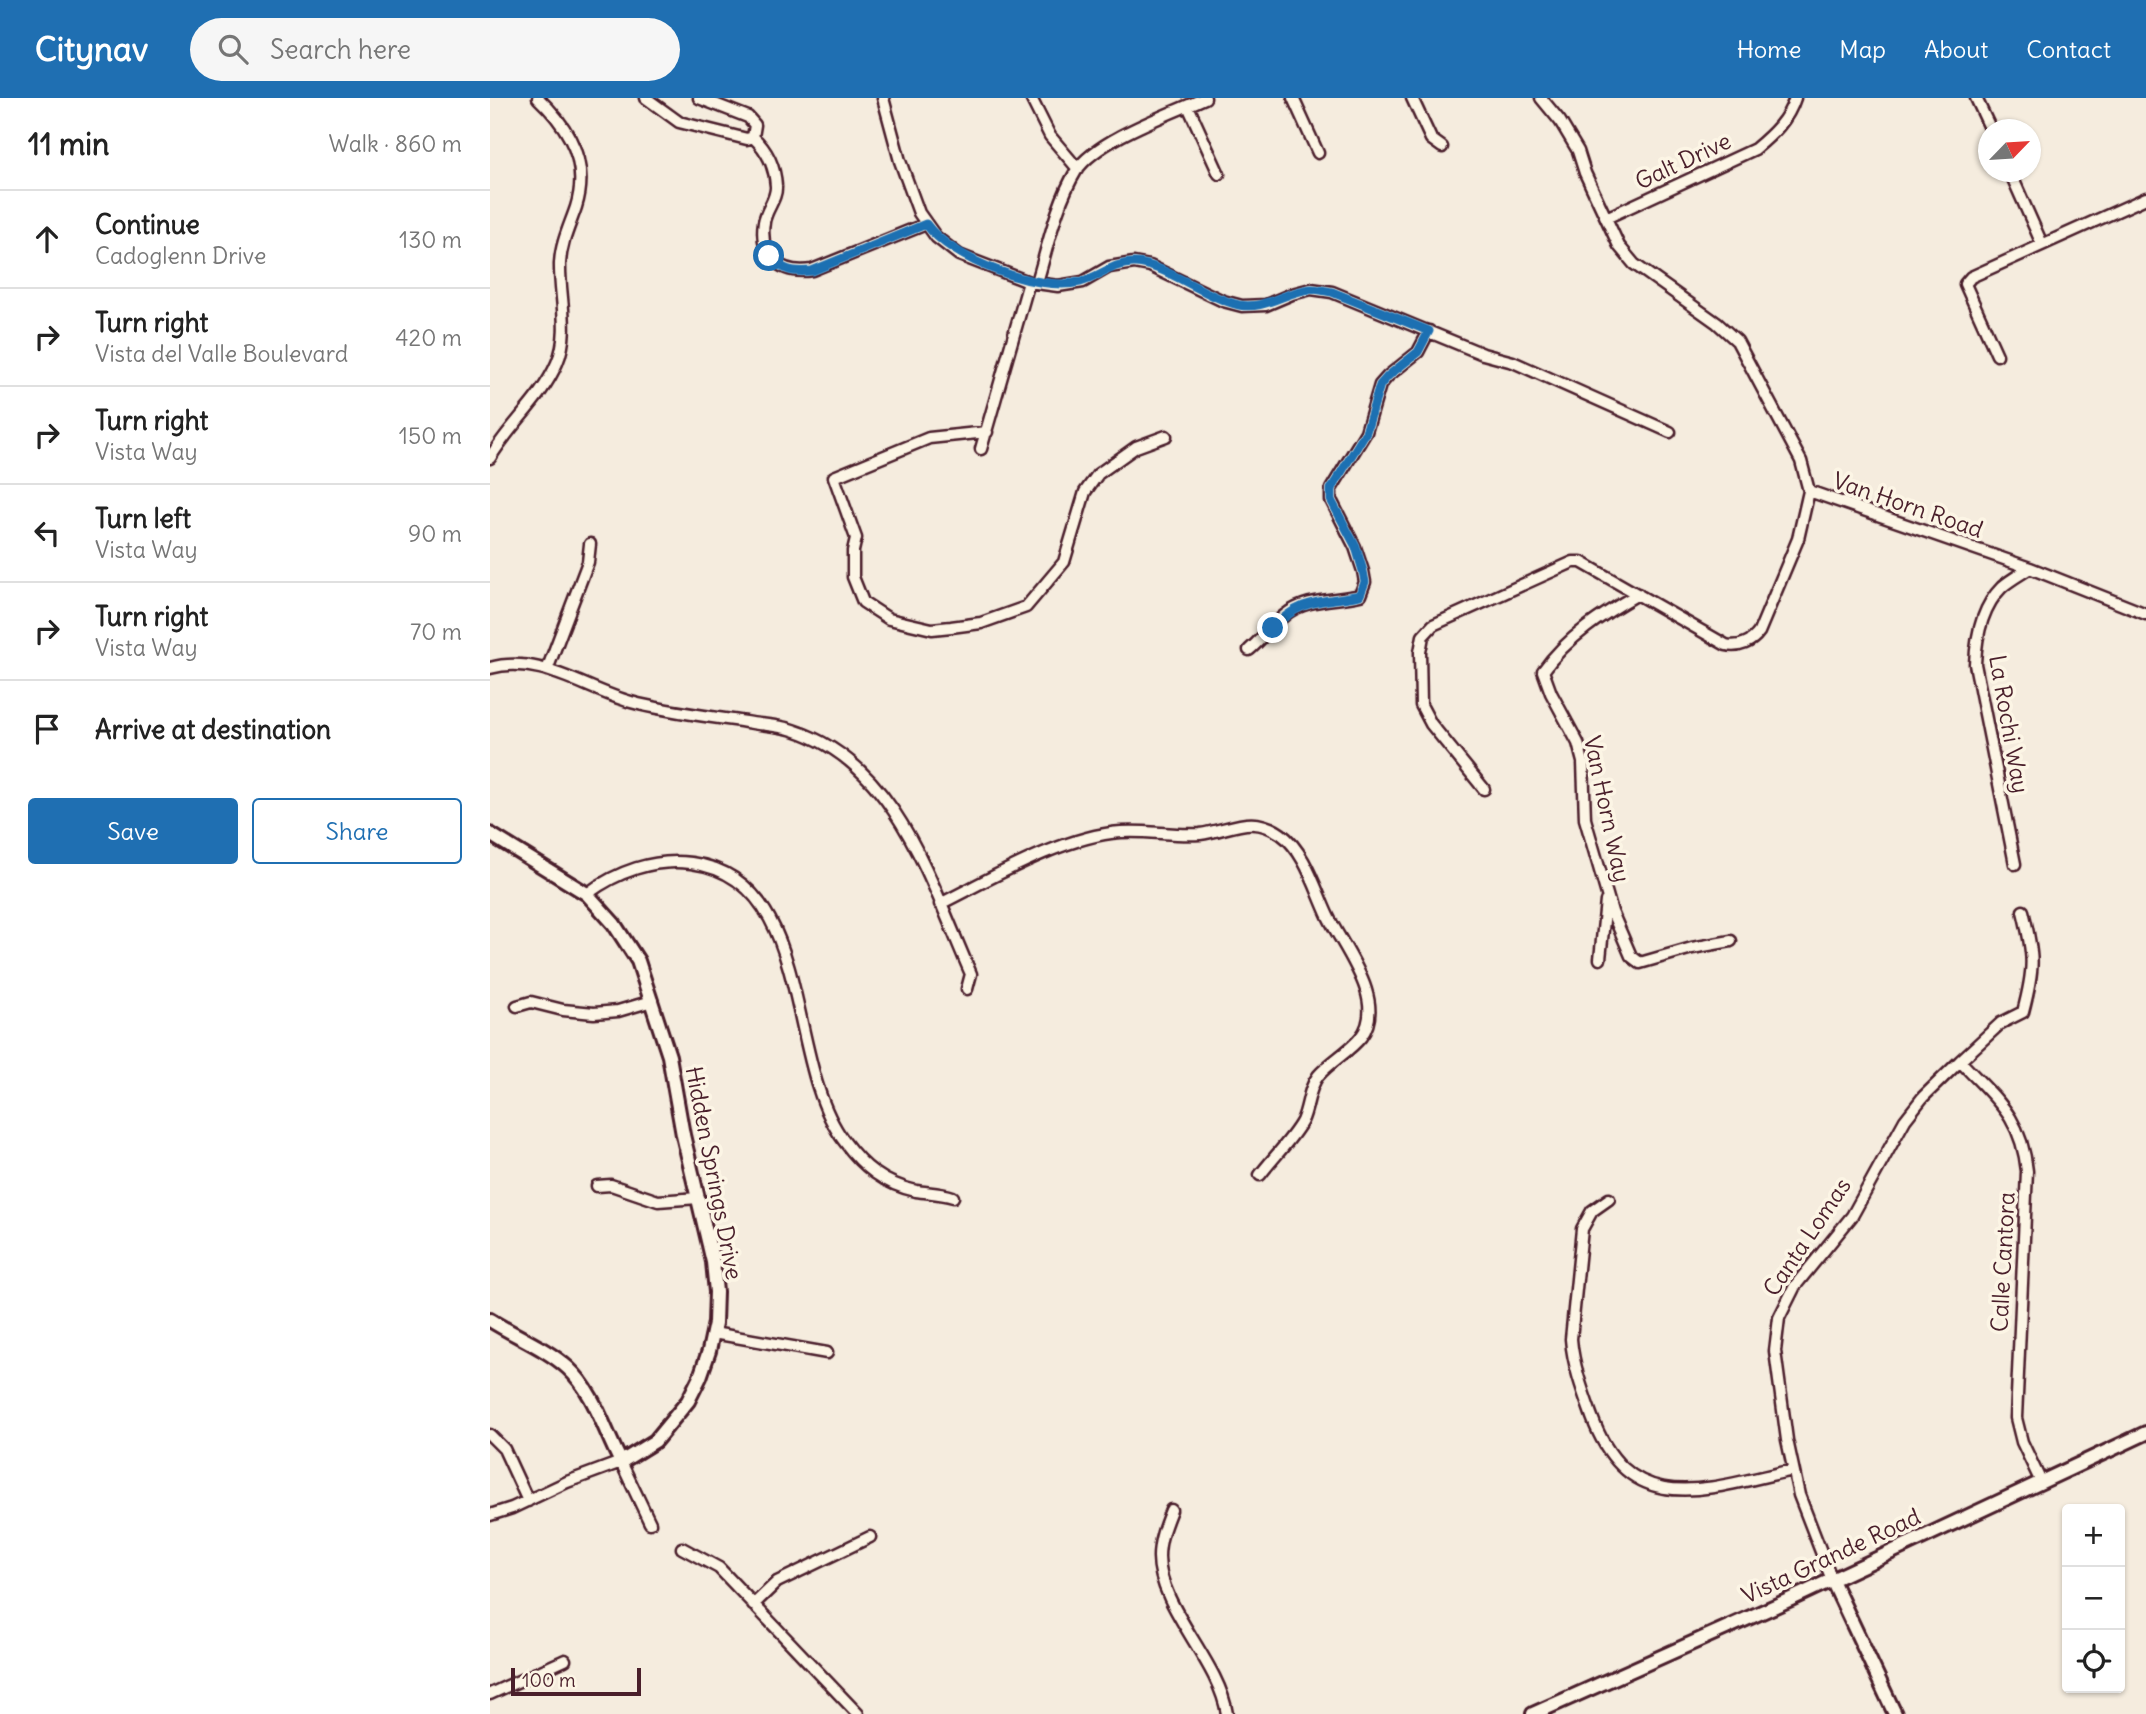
<!DOCTYPE html>
<meta charset="utf-8">
<style>
body{margin:0;font-family:Delius,sans-serif;background:#f6f6f6;color:#222}
.controls{position:absolute;right:21px;bottom:21px;display:grid;overflow:hidden;border-radius:7px;box-shadow:0 2px 5px #0004}
.controls button{width:63px;height:63px;display:grid;place-items:center;padding:0;border:0;border-bottom:2px solid #e0e0e0;background:#fff;color:#222;font:35px sans-serif}
.compass{position:absolute;left:1488px;top:21px;width:63px;height:63px;border-radius:50%;background:#fff;box-shadow:0 2px 5px #0004;rotate:65deg}
.scale{position:absolute;left:21px;bottom:18px;width:130px;box-sizing:border-box;padding-left:7px;border:4px solid #4a1f2b;border-top:0;font-size:19px;line-height:24px;white-space:nowrap;color:#4a1f2b;-webkit-text-stroke:5px #fcf5e5;paint-order:stroke}
.stop{position:absolute;width:21px;height:21px;margin:-16px;border:5px solid #1f6fb2;border-radius:50%;background:#fff}
.stop.end{background:#1f6fb2;border-color:#fff;box-shadow:0 2px 7px #0008}
.list{margin:0;padding:0;list-style:none}
h2{display:flex;justify-content:space-between;align-items:center;height:91px;margin:0;padding:0 28px;font-size:30px}
h2 small{font-size:23px;font-weight:400;color:#767676}
.list li{display:grid;grid-template-columns:46px 1fr auto;gap:21px;align-items:center;box-sizing:border-box;height:98px;padding:0 28px;border-top:2px solid #e0e0e0}
.list b{display:block;font-size:26px;white-space:nowrap}
.list p{margin:0;font-size:23px;white-space:nowrap;color:#767676}
.list em{font-size:23px;font-style:normal;color:#767676}
.actions{display:flex;gap:14px;padding:21px 28px}
.actions a{flex:1;padding:16px 0;border:2px solid #1f6fb2;border-radius:7px;text-align:center;font-size:24px;color:#1f6fb2}
.actions .main{background:#1f6fb2;color:#fff}
.icon{flex:none;width:38px;height:38px;fill:none;stroke:currentColor;stroke-width:2;stroke-linecap:round;stroke-linejoin:round}
.map{position:relative;flex:none;width:1656px;height:1616px;overflow:hidden}
header{display:flex;align-items:center;gap:42px;box-sizing:border-box;height:98px;padding:0 35px;background:#1f6fb2;color:#fff}
header strong{font-size:33px}
nav{display:flex;gap:38px;margin-inline-start:auto;font-size:24px}
.search{width:490px;height:63px;background:#f6f6f6;display:flex;align-items:center;gap:18px;box-sizing:border-box;padding:0 24px;border-radius:38px;color:#767676;font-size:26px}
main{display:flex}
aside{flex:1;background:#fff}
.map>svg:first-child{display:block}
.lines{fill:none;stroke-linecap:round;stroke-linejoin:round}
.minor-casing{stroke:#4a1f2b;stroke-width:15}
.tertiary-casing{stroke:#4a1f2b;stroke-width:18}
.minor{stroke:#fcf5e5;stroke-width:10}
.tertiary{stroke:#fcf5e5;stroke-width:12}
.route{stroke:#1f6fb2;stroke-width:9}
.labels{text-anchor:middle;stroke-width:7;stroke-linejoin:round;paint-order:stroke}
.street-label{font-size:23px;fill:#4a1f2b;stroke:#fcf5e5}
</style>
<header>
<strong>Citynav</strong>
<div class="search"><svg class="icon" aria-label="search" viewBox="0 0 24 24"><circle cx="10" cy="10" r="6"/><path d="M15 15l6 6"/></svg>Search here</div>
<nav><a>Home</a><a>Map</a><a>About</a><a>Contact</a></nav>
</header>
<main>
<aside>
<h2>11 min<small>Walk · 860 m</small></h2>
<ul class="list">
<li><svg class="icon" aria-label="ahead" viewBox="0 0 24 24"><path d="M12 20V5M6 11l6-6 6 6"/></svg><div><b>Continue</b><p>Cadoglenn Drive</p></div><em>130 m</em></li>
<li><svg class="icon" aria-label="right" viewBox="0 0 24 24"><path d="M7 20v-9h11M14 6l5 5-5 5"/></svg><div><b>Turn right</b><p>Vista del Valle Boulevard</p></div><em>420 m</em></li>
<li><svg class="icon" aria-label="right" viewBox="0 0 24 24"><path d="M7 20v-9h11M14 6l5 5-5 5"/></svg><div><b>Turn right</b><p>Vista Way</p></div><em>150 m</em></li>
<li><svg class="icon" aria-label="left" viewBox="0 0 24 24"><path d="M17 20v-9H6M10 6l-5 5 5 5"/></svg><div><b>Turn left</b><p>Vista Way</p></div><em>90 m</em></li>
<li><svg class="icon" aria-label="right" viewBox="0 0 24 24"><path d="M7 20v-9h11M14 6l5 5-5 5"/></svg><div><b>Turn right</b><p>Vista Way</p></div><em>70 m</em></li>
<li><svg class="icon" aria-label="arrive" viewBox="0 0 24 24"><path d="M6 21V4h12l-3 4 3 4H6"/></svg><div><b>Arrive at destination</b></div></li>
</ul>
<div class="actions"><a class="main">Save</a><a>Share</a></div>
</aside>
<div class="map">
<svg width="1656" height="1616" viewBox="0 0 1656 1616">
<rect width="100%" height="100%" fill="#f5ecde"/>
<filter id="ink" filterUnits="userSpaceOnUse"><feTurbulence type="fractalNoise" baseFrequency=".0143" numOctaves="2"/><feDisplacementMap in="SourceGraphic" scale="14" xChannelSelector="R" yChannelSelector="G"/><feConvolveMatrix kernelMatrix="1 2 1 2 8 2 1 2 1" color-interpolation-filters="sRGB"/></filter>
<g filter="url(#ink)">
<g class="lines">
<g class="minor-casing">
<path id="minor" d="M 156,0 L 189,24 L 257,41 L 263,39
M 209,0 L 258,19 L 265,27 L 263,39
M 393,0 L 410,63 L 429,115 L 446,139 L 469,157 L 539,184 L 568,188 L 593,184 L 619,169 L 644,165 L 660,168 L 733,203 L 752,208 L 776,207 L 802,196 L 821,191 L 842,194 L 993,256 L 1023,264 L 1180,334
M 541,0 L 560,38 L 588,71
M 803,0 L 828,55
M 922,0 L 941,41 L 952,49
M 1051,0 L 1070,23 L 1088,53 L 1095,75 L 1129,148 L 1144,166 L 1227,225 L 1247,243 L 1311,363 L 1319,393
M 1486,0 L 1501,32
M 698,8 L 729,76
M 263,39 C 277,52 285,69 286,88 C 287,101 276,111 274,124 C 269,157 289,177 322,172 L 436,126
M 1520,74 L 1552,146
M 1116,120 L 1265,51 C 1283,36 1298,22 1305,0
M 547,184 C 558,148 566,106 586,73 C 607,41 680,16 715,0
M 1507,257 L 1475,186 L 1481,179 L 1656,100
M 497,334 L 439,340 L 344,379 L 366,440 L 363,453 L 363,479 L 373,504 L 399,521 L 442,531 L 461,529 L 491,525 L 536,509 L 574,464 L 595,394 L 608,376 L 646,349 L 676,338
M 491,351 L 539,184
M 0,360 C 20,326 51,302 67,265 C 81,233 69,198 70,165 C 71,145 80,127 86,109 C 100,65 79,29 48,0
M 1319,393 L 1540,470 L 1656,516
M 1148,496 C 1113,516 1077,539 1053,573 L 1061,595 L 1088,645 L 1093,664 L 1095,721 L 1122,814 L 1141,858 L 1150,865 L 1202,850 L 1241,843
M 759,552 C 772,541 782,527 795,517 C 816,500 845,503 870,497 L 875,484 L 873,473 L 865,449 L 841,402 L 841,391 L 876,334 L 890,287 L 898,278 L 928,254 L 939,233
M 0,570 C 50,556 94,591 141,604 C 178,614 217,618 256,624 C 271,627 288,627 303,632 C 407,665 441,786 481,876 L 477,891
M 57,572 L 98,464 L 100,446
M 994,691 L 941,626 L 931,607 L 930,554 L 933,538 L 943,527 L 1083,464 L 1091,464 L 1236,547 C 1249,550 1262,544 1269,534 L 1308,441 L 1319,393
M 1525,766 L 1485,566 C 1486,539 1492,509 1512,489 C 1520,482 1531,476 1540,470
M 97,796 C 126,774 164,760 201,765 C 326,781 293,963 354,1043 C 373,1069 394,1086 426,1093 C 439,1095 451,1095 463,1099
M 450,806 C 502,780 573,738 631,734 C 657,732 684,738 710,736 C 741,732 761,715 791,736 C 815,753 826,793 838,818 C 853,850 898,903 871,939 C 859,954 841,963 828,978 C 818,991 819,1008 812,1023 C 803,1040 782,1061 770,1077
M 1110,861 L 1116,803
M 27,908 L 41,904 L 73,912 L 104,915 L 128,913 L 162,903
M 1470,963 C 1506,1002 1531,1017 1537,1073 L 1526,1320 L 1532,1344 L 1551,1384
M 107,1088 L 121,1087 L 168,1103 L 208,1100
M 1119,1101 L 1102,1113 L 1092,1131 L 1081,1241 C 1083,1267 1093,1294 1102,1319 C 1140,1423 1219,1390 1303,1372
M 223,1235 L 337,1255
M 0,1337 L 14,1351 L 38,1403
M 681,1412 C 675,1427 669,1442 669,1459 C 669,1510 729,1563 737,1616
M 0,1417 L 22,1410 L 77,1384 L 131,1364 L 160,1425
M 192,1450 L 229,1470 L 368,1616
M 1342,1482 L 1309,1397 L 1297,1342 L 1285,1253 L 1289,1220 L 1305,1188 L 1362,1118 L 1415,1022 L 1433,999 L 1470,963 L 1511,925 L 1533,914 C 1545,869 1544,858 1533,813
M 263,1507 L 287,1484 L 380,1439
M 0,1596 L 75,1562"/>
</g>
<g class="tertiary-casing">
<path id="tertiary" d="M 0,736 L 97,796 L 124,826 L 148,863 L 179,958 L 193,1037 L 223,1164 L 226,1194 L 225,1225 L 219,1253 L 210,1279 L 198,1303 L 165,1343 L 131,1364 C 114,1332 105,1295 78,1270 C 56,1250 25,1238 0,1222
M 1342,1482 L 1405,1616
M 1043,1616 L 1301,1501 L 1656,1335"/>
</g>
<use href="#minor" class="minor"/>
<use href="#tertiary" class="tertiary"/>
</g>
</g>
<g class="lines" filter="url(#ink)">
<path class="route" d="M 279,158 C 294,172 300,175 322,173 L 436,126 C 462,162 547,194 590,184 C 609,180 623,164 645,165 C 675,166 716,200 749,207 C 776,212 795,193 821,191 C 828,191 835,193 842,194 L 939,233 L 928,254 L 898,278 L 890,287 L 876,334 L 841,391 L 841,402 L 866,449 L 873,473 L 875,484 L 870,497 C 832,505 812,499 783,530"/>
</g>
<g class="labels">
<g class="street-label">
<text transform="translate(1193 63) rotate(-25)" y="8">Galt Drive</text>
<text transform="translate(1418 407) rotate(19)" y="8">Van Horn Road</text>
<text transform="translate(1519 626) rotate(80)" y="8">La Rochi Way</text>
<text transform="translate(1117 711) rotate(78)" y="8">Van Horn Way</text>
<text transform="translate(224 1075) rotate(79)" y="8">Hidden Springs Drive</text>
<text transform="translate(1317 1139) rotate(-56)" y="8">Canta Lomas</text>
<text transform="translate(1513 1164) rotate(-87)" y="8">Calle Cantora</text>
<text transform="translate(1341 1458) rotate(-25)" y="8">Vista Grande Road</text>
</g>
</g>
</svg>
<div class="controls">
<button>+</button>
<button>−</button>
<button><svg class="icon" aria-label="locate" viewBox="0 0 24 24"><circle cx="12" cy="12" r="6"/><path d="M12 2v4M12 18v4M2 12h4M18 12h4"/></svg></button>
</div>
<svg class="compass" viewBox="-18 -18 36 36"><path d="M0-13l5 13h-10z" fill="#e53935"/><path d="M0 13l5-13h-10z" fill="#767676"/></svg>
<div class="scale">100 m</div>
<div class="stop" style="left:279px;top:158px"></div>
<div class="stop end" style="left:783px;top:530px"></div>
</div>
</main>
